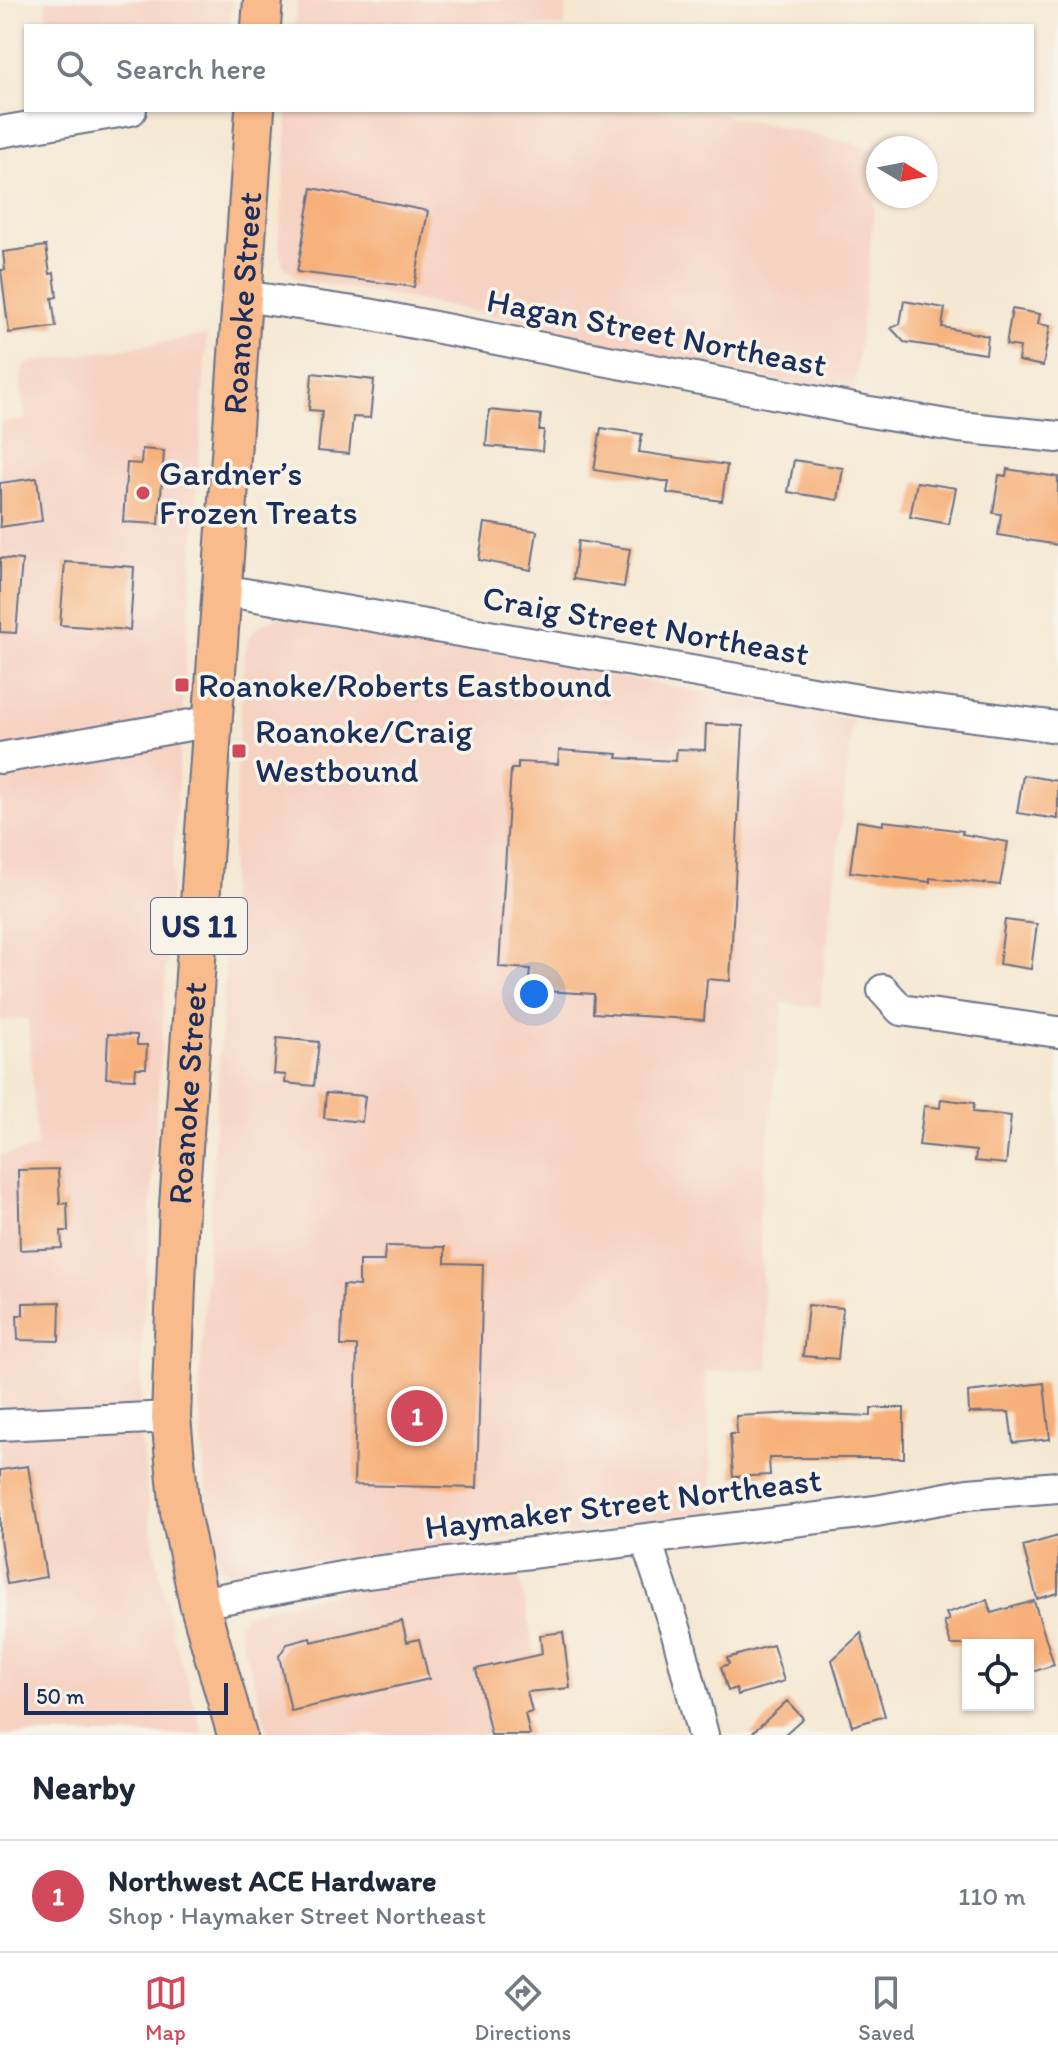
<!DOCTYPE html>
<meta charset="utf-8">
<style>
body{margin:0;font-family:Itim,sans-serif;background:#f6f6f7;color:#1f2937}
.controls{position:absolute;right:24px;bottom:24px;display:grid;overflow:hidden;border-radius:0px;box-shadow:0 2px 6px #0004}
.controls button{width:72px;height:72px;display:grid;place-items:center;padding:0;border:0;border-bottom:2px solid #e0e1e3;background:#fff;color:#1f2937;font:40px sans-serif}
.compass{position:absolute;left:866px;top:136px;width:72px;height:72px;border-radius:50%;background:#fff;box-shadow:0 2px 6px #0004;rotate:100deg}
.scale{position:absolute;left:24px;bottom:20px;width:204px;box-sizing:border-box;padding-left:8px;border:4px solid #1b2f5e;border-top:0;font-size:22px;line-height:28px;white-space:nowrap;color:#1b2f5e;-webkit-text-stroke:6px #f7f3e8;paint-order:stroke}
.you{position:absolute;left:534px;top:994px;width:28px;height:28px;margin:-20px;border:6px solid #fff;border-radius:50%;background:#1a73e8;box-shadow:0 0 0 12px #1a73e833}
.badge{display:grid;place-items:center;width:52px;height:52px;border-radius:50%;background:#d1495b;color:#fff;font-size:26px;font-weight:700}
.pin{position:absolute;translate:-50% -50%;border:4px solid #fff;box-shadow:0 2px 8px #0006}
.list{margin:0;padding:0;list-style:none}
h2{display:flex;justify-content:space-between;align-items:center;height:104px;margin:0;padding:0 32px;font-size:34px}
h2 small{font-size:26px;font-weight:400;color:#747a83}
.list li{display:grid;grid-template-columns:52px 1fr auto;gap:24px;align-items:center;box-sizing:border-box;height:112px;padding:0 32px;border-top:2px solid #e0e1e3}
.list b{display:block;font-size:30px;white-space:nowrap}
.list p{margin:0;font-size:26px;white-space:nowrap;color:#747a83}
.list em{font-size:26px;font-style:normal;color:#747a83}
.icon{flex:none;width:44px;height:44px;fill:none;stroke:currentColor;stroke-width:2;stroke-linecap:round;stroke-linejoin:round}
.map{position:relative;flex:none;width:1058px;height:1735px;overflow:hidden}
.search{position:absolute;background:#fff;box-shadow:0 2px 6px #0004;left:24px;right:24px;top:24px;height:88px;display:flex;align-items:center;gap:20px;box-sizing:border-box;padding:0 28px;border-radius:0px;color:#747a83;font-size:30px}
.sheet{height:216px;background:#fff}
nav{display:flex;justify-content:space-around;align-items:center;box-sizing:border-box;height:112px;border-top:2px solid #e0e1e3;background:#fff;font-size:22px;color:#747a83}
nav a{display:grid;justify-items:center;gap:4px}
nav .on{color:#d1495b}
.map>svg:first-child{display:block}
.built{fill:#f6d2c3}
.building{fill:#f7b079}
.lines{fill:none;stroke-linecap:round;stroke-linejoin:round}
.minor-casing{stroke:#677087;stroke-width:34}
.major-casing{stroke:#677087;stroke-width:42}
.minor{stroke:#fff;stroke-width:30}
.major{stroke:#fabb8c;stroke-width:38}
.poi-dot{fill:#d1495b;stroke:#f7f3e8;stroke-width:3}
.labels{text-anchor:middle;stroke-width:7;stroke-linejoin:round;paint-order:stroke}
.shield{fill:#f7f3e8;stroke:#5d6a87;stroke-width:2}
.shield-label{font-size:32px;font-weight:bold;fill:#1b2f5e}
.street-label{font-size:34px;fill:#1b2f5e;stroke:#f7f3e8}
.poi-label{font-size:34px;fill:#1b2f5e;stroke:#f7f3e8;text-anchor:start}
</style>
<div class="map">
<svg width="1058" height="1735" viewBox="0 0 1058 1735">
<rect width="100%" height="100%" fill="#f7f3e8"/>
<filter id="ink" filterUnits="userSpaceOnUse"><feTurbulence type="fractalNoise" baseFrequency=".0125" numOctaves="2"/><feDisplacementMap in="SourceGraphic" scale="16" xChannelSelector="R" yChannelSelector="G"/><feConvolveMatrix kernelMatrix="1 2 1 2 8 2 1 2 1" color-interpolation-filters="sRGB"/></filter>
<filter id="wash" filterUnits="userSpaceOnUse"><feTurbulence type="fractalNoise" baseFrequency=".006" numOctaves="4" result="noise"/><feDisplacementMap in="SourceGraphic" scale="32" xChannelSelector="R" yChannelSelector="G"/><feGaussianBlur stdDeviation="1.8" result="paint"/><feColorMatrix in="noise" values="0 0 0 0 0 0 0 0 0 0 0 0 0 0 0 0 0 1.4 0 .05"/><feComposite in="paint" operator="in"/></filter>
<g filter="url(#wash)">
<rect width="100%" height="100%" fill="#f5e8d3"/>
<path class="built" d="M 47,0 L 232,0 L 230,26 L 46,26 Z
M 297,0 L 567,0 L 565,26 L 295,26 Z
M 288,110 L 701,110 L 878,149 L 878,174 L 854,395 L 597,346 L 554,328 L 391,295 L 299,280 L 283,265 L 279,248 Z
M 207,335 L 141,1359 L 141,1440 L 152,1536 L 173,1636 L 204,1735 L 0,1735 L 0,1156 L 37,1148 L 28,1018 L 0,1021 L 0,423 L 26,419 L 20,386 L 24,364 Z
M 279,617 L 304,619 L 547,659 L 617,676 L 853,719 L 820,1007 L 783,1003 L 759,1221 L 769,1370 L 705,1372 L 715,1514 L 565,1536 L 564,1529 L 232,1573 L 227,1572 L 219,1565 L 204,1476 L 199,1394 L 244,655 L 249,638 L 255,630 L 262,624 Z
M 518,1568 L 543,1693 L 528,1697 L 532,1712 L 525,1714 L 530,1735 L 269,1735 L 238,1626 L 245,1615 L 308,1598 L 379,1584 Z"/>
<g id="blocks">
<path class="building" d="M 312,188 L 428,211 L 414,287 L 297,272 Z
M 46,246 L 50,274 L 54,273 L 57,297 L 52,298 L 56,327 L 9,333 L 1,270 L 5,270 L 3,252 Z
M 904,301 L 945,308 L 942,327 L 988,336 L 986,354 L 904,342 L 891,328 L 900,324 Z
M 1012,309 L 1040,314 L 1038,324 L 1050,326 L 1043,366 L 1018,361 L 1020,347 L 1006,345 Z
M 312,373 L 374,380 L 370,418 L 353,417 L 349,454 L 318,451 L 322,411 L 309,410 Z
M 489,410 L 541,415 L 539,430 L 544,430 L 542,451 L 486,446 Z
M 601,428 L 642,434 L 639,452 L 727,465 L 722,501 L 667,493 L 669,482 L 594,470 Z
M 142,449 L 164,451 L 159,524 L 123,522 L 127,463 L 141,464 Z
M 794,460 L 843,468 L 838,500 L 788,492 Z
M 1007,469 L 1058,477 L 1058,545 L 998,535 L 1001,514 L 993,513 L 999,475 L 1006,476 Z
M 37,478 L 42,521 L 0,527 L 0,483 Z
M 917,482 L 956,488 L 949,524 L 910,517 Z
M 485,523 L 537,531 L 531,570 L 479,560 Z
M 578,541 L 630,549 L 624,587 L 573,579 Z
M 0,558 L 22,560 L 16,633 L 0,632 Z
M 65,562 L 134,567 L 130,630 L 60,625 Z
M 706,724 L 743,726 L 730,981 L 707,979 L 704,1020 L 593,1013 L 594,994 L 528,990 L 530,969 L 499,967 L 511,769 L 518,769 L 518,762 L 558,764 L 559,750 L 618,754 L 617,758 L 676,761 L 677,749 L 705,750 Z
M 1023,775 L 1058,781 L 1058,819 L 1017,813 Z
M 857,821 L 883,825 L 883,821 L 911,824 L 963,831 L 962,834 L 1008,842 L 1000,885 L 930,878 L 930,882 L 850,872 Z
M 1005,920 L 1037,924 L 1031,969 L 999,964 Z
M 108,1034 L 137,1035 L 137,1045 L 147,1045 L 146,1068 L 136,1068 L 135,1079 L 106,1078 Z
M 277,1038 L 319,1042 L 314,1086 L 285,1083 L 286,1075 L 274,1074 Z
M 326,1093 L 365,1096 L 362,1122 L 324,1118 Z
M 941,1099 L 974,1103 L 973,1112 L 1011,1116 L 1006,1164 L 975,1161 L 976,1151 L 919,1145 L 924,1106 L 940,1108 Z
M 58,1169 L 60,1204 L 67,1203 L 68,1231 L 61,1231 L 62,1248 L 20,1250 L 18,1170 Z
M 385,1246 L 445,1247 L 445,1263 L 483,1264 L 477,1488 L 354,1485 L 357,1346 L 341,1346 L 343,1285 L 359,1286 L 359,1261 L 384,1261 Z
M 60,1302 L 59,1341 L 18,1340 L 17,1315 L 23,1315 L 23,1303 Z
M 808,1305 L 843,1308 L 838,1359 L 803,1356 Z
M 1044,1383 L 1050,1439 L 1013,1443 L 1009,1412 L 969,1413 L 968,1392 Z
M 871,1408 L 904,1408 L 904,1458 L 769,1458 L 770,1475 L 733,1477 L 730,1434 L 737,1434 L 736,1416 L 798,1413 L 871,1416 Z
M 28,1466 L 46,1577 L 7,1584 L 0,1539 L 0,1470 Z
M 1058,1536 L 1058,1593 L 1037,1599 L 1023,1546 Z
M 987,1600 L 991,1613 L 1034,1601 L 1054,1665 L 1032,1672 L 1028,1645 L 951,1645 L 944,1622 L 949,1620 L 946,1613 Z
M 402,1621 L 407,1642 L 419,1639 L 429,1679 L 291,1711 L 279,1656 L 287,1644 L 310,1638 L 311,1642 Z
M 563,1632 L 570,1688 L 527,1692 L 532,1712 L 525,1714 L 530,1735 L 491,1735 L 476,1669 L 542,1654 L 540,1635 Z
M 861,1633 L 885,1716 L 852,1726 L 832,1660 Z
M 773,1645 L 784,1681 L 738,1695 L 736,1688 L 728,1691 L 721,1667 L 729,1664 L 727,1658 Z
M 787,1701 L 803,1718 L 784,1735 L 750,1735 Z"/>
</g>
</g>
<g filter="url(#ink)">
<use href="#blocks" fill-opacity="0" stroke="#677087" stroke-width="2"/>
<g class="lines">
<g class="minor-casing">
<path id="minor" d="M 0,132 L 131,110
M 242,296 L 368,314 L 864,411 L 959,427 L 1058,437
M 222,590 L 882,704 L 1058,727
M 0,758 L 213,721
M 883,990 L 901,1010 L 1058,1032
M 0,1425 L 171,1417
M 646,1540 L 678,1637 L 703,1735
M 199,1603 L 358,1574 L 876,1511 L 968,1494 L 1058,1487"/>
</g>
<g class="major-casing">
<g id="major">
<path d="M 261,26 L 263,0"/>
<path id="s1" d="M 237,1735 L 199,1603 L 180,1512 L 171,1417 L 179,1206 L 255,110"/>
</g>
</g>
<use href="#minor" class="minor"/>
<use href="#major" class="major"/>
</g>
</g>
<g class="poi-dot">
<circle cx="143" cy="493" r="8"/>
<rect x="174" y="677" width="16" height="16" rx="4"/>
<rect x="231" y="743" width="16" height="16" rx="4"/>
</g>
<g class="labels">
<rect class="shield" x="151" y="898" width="96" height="56" rx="6"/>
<g class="shield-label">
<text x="199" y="937">US 11</text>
</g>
<g class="street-label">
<text dy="12" stroke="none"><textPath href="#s1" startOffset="1442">Roanoke Street</textPath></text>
<text transform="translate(657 332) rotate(11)" y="12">Hagan Street Northeast</text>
<text transform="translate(646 625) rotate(10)" y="12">Craig Street Northeast</text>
<text dy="12" stroke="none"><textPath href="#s1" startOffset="650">Roanoke Street</textPath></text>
<text transform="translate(623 1503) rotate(-7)" y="12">Haymaker Street Northeast</text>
</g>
<g class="poi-label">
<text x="159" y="485">Gardner’s<tspan x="159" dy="39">Frozen Treats</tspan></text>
<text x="198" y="697">Roanoke/Roberts Eastbound</text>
<text x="255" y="743">Roanoke/Craig<tspan x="255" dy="39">Westbound</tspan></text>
</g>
</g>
</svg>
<div class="controls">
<button><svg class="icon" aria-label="locate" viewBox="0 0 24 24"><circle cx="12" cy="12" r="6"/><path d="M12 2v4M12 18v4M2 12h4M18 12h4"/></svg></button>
</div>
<svg class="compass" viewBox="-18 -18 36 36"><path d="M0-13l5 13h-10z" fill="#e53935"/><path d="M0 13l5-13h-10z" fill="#747a83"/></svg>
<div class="scale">50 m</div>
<div class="you"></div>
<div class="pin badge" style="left:417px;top:1416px">1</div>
<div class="search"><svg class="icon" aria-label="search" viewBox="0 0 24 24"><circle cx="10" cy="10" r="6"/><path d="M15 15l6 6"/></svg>Search here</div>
</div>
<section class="sheet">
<h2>Nearby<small></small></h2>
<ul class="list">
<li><span class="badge">1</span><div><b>Northwest ACE Hardware</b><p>Shop · Haymaker Street Northeast</p></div><em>110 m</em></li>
</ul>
</section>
<nav>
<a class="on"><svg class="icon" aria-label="map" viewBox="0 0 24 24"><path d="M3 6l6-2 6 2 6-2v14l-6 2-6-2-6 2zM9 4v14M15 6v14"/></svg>Map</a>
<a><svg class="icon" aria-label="directions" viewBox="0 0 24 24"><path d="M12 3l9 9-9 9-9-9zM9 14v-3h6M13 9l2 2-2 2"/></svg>Directions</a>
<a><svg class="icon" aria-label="saved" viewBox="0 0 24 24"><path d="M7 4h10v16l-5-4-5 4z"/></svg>Saved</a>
</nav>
